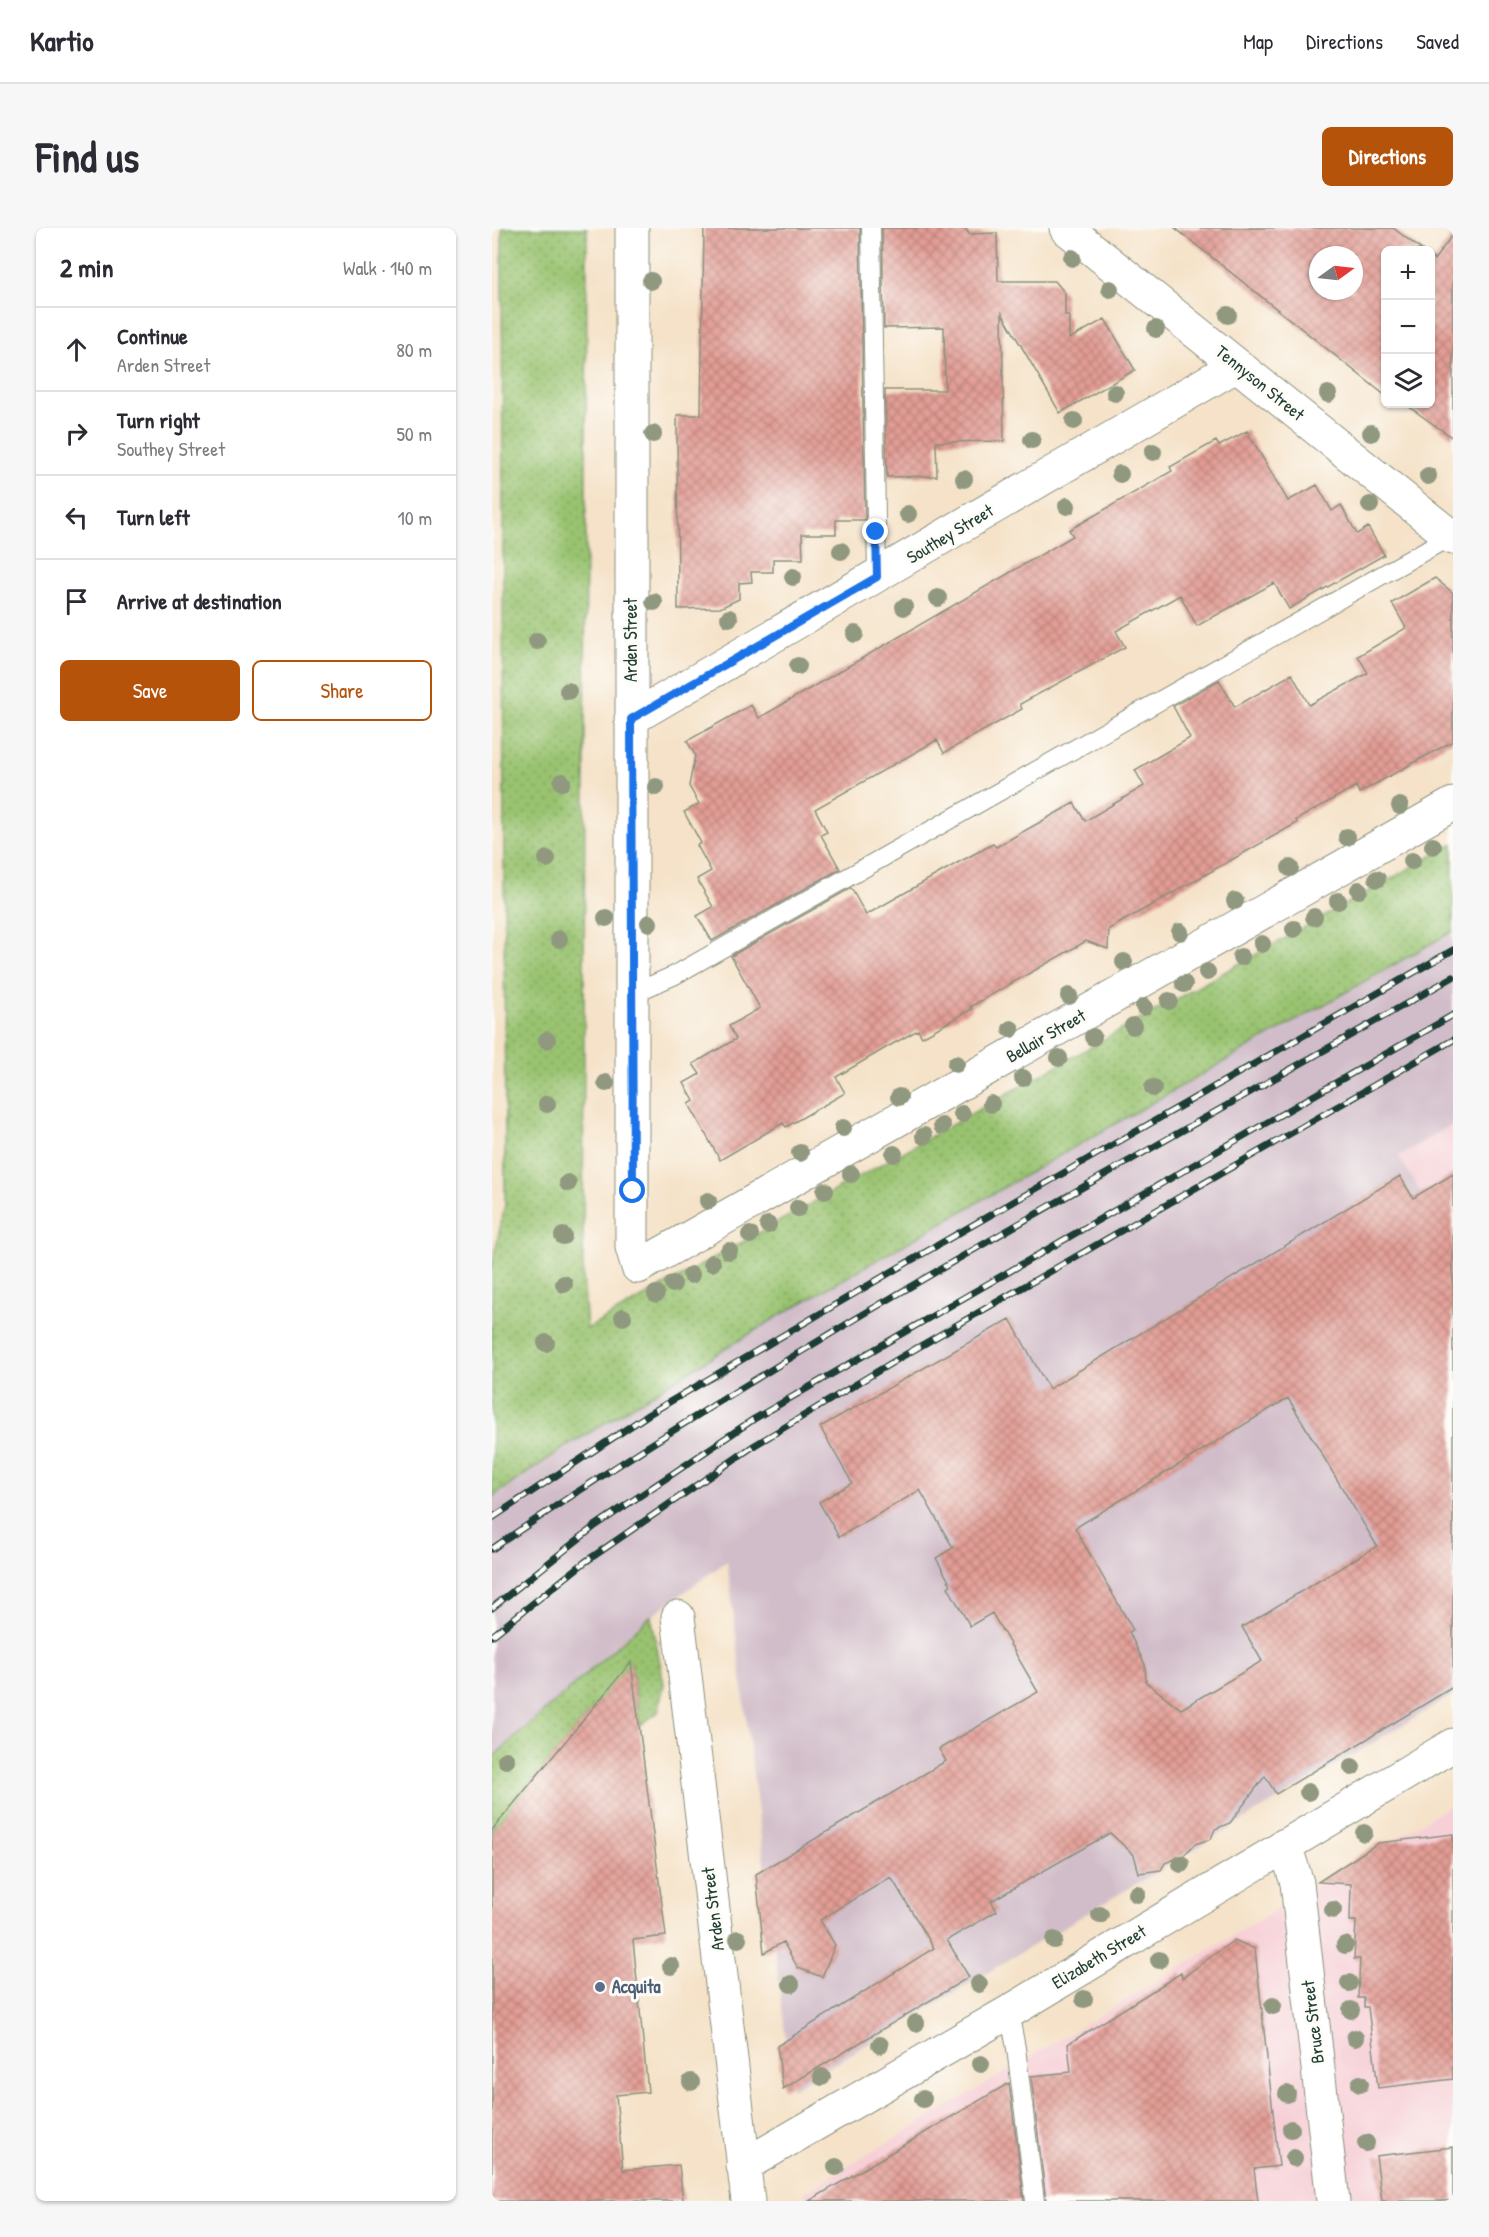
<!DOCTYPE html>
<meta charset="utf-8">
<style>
body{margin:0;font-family:"Patrick Hand",sans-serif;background:#f7f7f7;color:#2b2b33}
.controls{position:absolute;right:18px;top:18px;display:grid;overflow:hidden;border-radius:9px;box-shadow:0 2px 4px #0004}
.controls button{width:54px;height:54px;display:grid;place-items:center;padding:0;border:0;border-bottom:2px solid #e1e1e2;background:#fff;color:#2b2b33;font:30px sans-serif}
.compass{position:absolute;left:817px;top:18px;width:54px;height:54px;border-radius:50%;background:#fff;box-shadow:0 2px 4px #0004;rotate:75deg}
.stop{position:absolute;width:18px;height:18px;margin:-14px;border:4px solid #1a73e8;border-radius:50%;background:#fff}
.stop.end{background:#1a73e8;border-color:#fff;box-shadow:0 2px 6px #0008}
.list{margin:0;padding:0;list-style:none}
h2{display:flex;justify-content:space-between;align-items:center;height:78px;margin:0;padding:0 24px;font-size:26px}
h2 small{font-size:20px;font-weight:400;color:#7c7c81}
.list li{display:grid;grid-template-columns:39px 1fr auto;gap:18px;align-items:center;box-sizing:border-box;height:84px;padding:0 24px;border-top:2px solid #e1e1e2}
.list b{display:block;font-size:22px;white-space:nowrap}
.list p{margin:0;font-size:20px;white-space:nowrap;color:#7c7c81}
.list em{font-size:20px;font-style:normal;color:#7c7c81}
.actions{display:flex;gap:12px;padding:18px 24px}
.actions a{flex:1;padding:14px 0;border:2px solid #b45309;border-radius:9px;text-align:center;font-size:21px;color:#b45309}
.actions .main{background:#b45309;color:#fff}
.icon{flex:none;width:33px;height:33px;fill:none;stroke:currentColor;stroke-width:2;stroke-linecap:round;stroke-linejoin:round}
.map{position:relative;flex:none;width:961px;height:1973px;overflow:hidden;border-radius:9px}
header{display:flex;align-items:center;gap:36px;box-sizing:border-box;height:84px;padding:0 30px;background:#fff;border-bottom:2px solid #e1e1e2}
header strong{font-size:28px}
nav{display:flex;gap:33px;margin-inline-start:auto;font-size:21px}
.intro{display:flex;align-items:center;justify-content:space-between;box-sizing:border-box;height:144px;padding:0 36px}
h1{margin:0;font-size:42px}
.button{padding:15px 27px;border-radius:9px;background:#b45309;color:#fff;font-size:21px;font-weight:700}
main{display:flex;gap:36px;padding:0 36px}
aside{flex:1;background:#fff;border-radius:9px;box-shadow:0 2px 4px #0004}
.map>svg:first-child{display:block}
.built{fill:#f6cfd7}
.industrial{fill:#d1bdc9}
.grass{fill:url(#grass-dots);stroke:#5c8052;stroke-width:1.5}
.building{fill:url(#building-cross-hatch);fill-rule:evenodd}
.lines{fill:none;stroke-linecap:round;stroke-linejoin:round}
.lane-casing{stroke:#8a907e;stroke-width:20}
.street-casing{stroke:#8a907e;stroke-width:35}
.lane{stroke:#fff;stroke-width:18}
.street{stroke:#fff;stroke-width:33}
.rail-casing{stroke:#1f3d34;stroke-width:7}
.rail{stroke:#fdfcf7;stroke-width:4.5;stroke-dasharray:14;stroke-linecap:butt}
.tree{fill:#90997f}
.route{stroke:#1a73e8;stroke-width:8}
.service-dot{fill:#5c6f8a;stroke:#fdfcf7;stroke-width:2}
.labels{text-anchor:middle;stroke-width:6;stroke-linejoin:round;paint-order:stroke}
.street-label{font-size:18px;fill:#1f3d34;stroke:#fdfcf7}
.service-label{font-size:18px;font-weight:bold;fill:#4e5e75;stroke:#fdfcf7;text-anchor:start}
</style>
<header>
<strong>Kartio</strong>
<nav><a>Map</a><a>Directions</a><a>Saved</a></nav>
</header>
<div class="intro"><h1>Find us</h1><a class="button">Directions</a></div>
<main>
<aside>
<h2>2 min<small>Walk · 140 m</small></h2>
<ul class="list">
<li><svg class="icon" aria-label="ahead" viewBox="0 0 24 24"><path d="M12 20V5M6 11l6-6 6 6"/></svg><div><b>Continue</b><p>Arden Street</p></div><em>80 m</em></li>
<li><svg class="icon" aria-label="right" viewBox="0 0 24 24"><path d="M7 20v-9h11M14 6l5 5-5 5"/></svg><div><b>Turn right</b><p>Southey Street</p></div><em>50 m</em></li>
<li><svg class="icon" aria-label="left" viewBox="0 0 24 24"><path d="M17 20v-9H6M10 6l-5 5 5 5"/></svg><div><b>Turn left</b></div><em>10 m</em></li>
<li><svg class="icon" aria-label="arrive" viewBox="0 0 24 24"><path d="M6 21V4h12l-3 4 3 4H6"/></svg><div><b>Arrive at destination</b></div></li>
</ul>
<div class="actions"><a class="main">Save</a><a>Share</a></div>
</aside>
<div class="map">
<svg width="961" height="1973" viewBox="0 0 961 1973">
<defs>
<pattern id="grass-dots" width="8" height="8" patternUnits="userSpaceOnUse" patternTransform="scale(1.5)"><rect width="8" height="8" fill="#99c370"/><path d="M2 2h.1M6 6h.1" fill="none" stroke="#7ca05d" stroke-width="1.8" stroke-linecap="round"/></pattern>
<pattern id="building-cross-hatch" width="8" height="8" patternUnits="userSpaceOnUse" patternTransform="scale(1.5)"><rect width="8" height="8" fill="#e39d95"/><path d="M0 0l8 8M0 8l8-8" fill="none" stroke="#b7817a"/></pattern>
</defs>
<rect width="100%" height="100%" fill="#fdfcf7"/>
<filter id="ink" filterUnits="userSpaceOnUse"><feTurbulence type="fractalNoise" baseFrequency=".0167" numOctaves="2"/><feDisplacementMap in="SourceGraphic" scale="12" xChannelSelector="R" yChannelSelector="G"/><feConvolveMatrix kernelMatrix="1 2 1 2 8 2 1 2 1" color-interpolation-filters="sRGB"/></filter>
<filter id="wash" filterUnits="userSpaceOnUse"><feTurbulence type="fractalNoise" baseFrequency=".008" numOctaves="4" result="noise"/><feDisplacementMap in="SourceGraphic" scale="24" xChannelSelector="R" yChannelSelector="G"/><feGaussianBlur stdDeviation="1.35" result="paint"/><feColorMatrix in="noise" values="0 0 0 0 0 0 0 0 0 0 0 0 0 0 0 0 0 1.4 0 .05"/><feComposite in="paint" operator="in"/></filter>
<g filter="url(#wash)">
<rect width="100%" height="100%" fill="#f5e2c8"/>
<path class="built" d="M 961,896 L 961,1018 L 907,928 Z
M 961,1576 L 961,1973 L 314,1973 L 313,1964 Z"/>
<path class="industrial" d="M 961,703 L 961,896 L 907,928 L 961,1018 L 961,1467 L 300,1861 L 235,1333 L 148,1396 L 0,1530 L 0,1269 L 72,1220 L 285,1089 Z"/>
<path class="grass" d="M 10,0 L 95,0 L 91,1048 L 95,1101 L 961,616 L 961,703 L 285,1089 L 72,1220 L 0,1269 L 0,1037 L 13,977 Z
M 159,1388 L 172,1456 L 166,1484 L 148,1497 L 139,1435 L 0,1602 L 0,1530 Z"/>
<g id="blocks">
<path class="building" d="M 212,0 L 368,0 L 373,292 L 344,292 L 344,306 L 310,306 L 311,331 L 281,331 L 281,344 L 259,344 L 260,354 L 247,355 L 247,371 L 228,380 L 186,381 L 185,187 L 209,187 Z
M 390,0 L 473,0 L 477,6 L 505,5 L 506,53 L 563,53 L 573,65 L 573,88 L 577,88 L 577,111 L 613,91 L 643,142 L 568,185 L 510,85 L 512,213 L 444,214 L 445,248 L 395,249 L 393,162 L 453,162 L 452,99 L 392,100 Z
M 683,0 L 901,0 L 930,22 L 894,22 L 894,168 ZM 826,27 L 862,27 L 862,63 L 826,63 Z
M 961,6 L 961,210 L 913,176 L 939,176 L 939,29 L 942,32 Z
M 755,203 L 796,273 L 825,257 L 840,283 L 849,277 L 865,306 L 876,299 L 892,327 L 797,381 L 782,355 L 705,398 L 688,367 L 624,403 L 633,419 L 528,476 L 530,481 L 452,525 L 445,512 L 323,581 L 335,604 L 329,607 L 348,641 L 220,713 L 205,688 L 221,679 L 205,651 L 219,643 L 205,617 L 209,615 L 192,584 L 207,576 L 197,558 L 203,527 L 195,513 L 259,477 L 267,490 L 581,308 L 577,302 L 680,243 L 678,239 L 724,213 L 727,218 Z
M 943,350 L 961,365 L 961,513 L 867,565 L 864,558 L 804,592 L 805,595 L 617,701 L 616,721 L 594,713 L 478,779 L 480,781 L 430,809 L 426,802 L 397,818 L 344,849 L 353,865 L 294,899 L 291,895 L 228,932 L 197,876 L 202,873 L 192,855 L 208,846 L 201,836 L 244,811 L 237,798 L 268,780 L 239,728 L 359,660 L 374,687 L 467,634 L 501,616 L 504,619 L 582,575 L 593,593 L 652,558 L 643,542 L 698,510 L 681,478 L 727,452 L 743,479 L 800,446 L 817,477 L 876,445 L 866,428 L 914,400 L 900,375 Z
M 961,946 L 961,1459 L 784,1566 L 773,1548 L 738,1595 L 723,1601 L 719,1611 L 703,1616 L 692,1627 L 673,1635 L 669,1642 L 647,1645 L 642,1627 L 618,1605 L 499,1673 L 505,1683 L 455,1712 L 477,1749 L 291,1861 L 285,1818 L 442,1720 L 399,1649 L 328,1692 L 343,1717 L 330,1749 L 306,1740 L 291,1714 L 272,1725 L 264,1646 L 454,1533 L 447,1521 L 546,1464 L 500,1385 L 478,1398 L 456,1359 L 459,1357 L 444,1330 L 461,1320 L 428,1262 L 347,1309 L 327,1274 L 360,1255 L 328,1199 L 518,1091 L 557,1161 L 908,948 L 921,970 ZM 796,1170 L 885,1318 L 750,1399 L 770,1433 L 689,1481 L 654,1454 L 653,1437 L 637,1404 L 641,1402 L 583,1300 Z
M 139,1434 L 174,1708 L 141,1712 L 156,1864 L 124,1867 L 131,1942 L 187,1937 L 191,1973 L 0,1973 L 0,1602 Z
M 961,1606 L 961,1851 L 886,1860 L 876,1779 L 872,1779 L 872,1770 L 866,1770 L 868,1731 L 862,1731 L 864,1693 L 858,1693 L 859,1656 L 826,1654 L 886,1615 Z
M 742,1712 L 763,1721 L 787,1938 L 762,1941 L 766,1973 L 554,1973 L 539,1848 L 579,1844 L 576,1816 L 689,1745 L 690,1750 Z
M 517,1855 L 532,1973 L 317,1973 Z
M 961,1919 L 961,1973 L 890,1973 L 884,1928 Z"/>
</g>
</g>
<g filter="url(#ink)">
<use href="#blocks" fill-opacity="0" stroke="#8a907e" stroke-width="1.5"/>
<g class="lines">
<g class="lane-casing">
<path id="lane" d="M 379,0 L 385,349
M 142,765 L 183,747 L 959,308
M 517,1784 L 524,1820 L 543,1973"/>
</g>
<g class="street-casing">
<path id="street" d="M 140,0 L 140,1019 L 146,1039 L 961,576
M 574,0 L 961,310
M 139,491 L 745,137
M 186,1389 L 256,1973
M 793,1617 L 805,1655 L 841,1973
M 251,1938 L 517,1784 L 961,1517"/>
</g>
<use href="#lane" class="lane"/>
<use href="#street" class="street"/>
<g class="rail-casing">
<path id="rail" d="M 0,1290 L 157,1186 L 411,1037 L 961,722
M 0,1321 C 308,1111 638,934 961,749
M 0,1380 L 103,1298 L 262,1191 L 961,787
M 0,1408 L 93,1334 L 263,1217 L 411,1128 L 961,812"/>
</g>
<use href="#rail" class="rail"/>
</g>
<g class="tree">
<circle cx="580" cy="30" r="9"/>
<circle cx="159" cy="53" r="9"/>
<circle cx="618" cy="61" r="9"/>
<circle cx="736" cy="87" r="9"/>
<circle cx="664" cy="101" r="9"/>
<circle cx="623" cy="165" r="9"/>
<circle cx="836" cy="166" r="9"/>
<circle cx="582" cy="193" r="9"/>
<circle cx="879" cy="205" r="9"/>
<circle cx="161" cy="206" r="9"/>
<circle cx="540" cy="212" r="9"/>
<circle cx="661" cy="224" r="9"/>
<circle cx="628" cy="246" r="9"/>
<circle cx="936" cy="248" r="9"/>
<circle cx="472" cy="251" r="9"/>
<circle cx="878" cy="277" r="9"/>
<circle cx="575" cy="278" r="9"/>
<circle cx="416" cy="286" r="9"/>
<circle cx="349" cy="323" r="9"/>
<circle cx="301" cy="349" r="9"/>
<circle cx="446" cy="370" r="9"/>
<circle cx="162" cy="374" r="9"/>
<circle cx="412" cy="379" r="9"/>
<circle cx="237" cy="390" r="9"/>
<circle cx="363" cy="406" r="9"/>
<circle cx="45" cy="413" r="9"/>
<circle cx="306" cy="438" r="9"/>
<circle cx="76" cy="463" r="9"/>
<circle cx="70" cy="554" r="9"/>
<circle cx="164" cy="559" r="9"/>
<circle cx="908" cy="578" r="9"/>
<circle cx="855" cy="609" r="9"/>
<circle cx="941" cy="618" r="9"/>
<circle cx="55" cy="631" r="9"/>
<circle cx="920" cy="633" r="9"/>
<circle cx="798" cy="640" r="9"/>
<circle cx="885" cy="651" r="9"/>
<circle cx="867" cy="662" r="9"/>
<circle cx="743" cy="673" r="9"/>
<circle cx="846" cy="673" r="9"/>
<circle cx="822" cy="689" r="9"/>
<circle cx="114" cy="690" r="9"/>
<circle cx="157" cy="695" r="9"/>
<circle cx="802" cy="701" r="9"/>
<circle cx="688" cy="704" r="9"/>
<circle cx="67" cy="711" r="9"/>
<circle cx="770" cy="716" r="9"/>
<circle cx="749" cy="729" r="9"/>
<circle cx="632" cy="734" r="9"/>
<circle cx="715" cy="744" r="9"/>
<circle cx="692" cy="756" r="9"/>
<circle cx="577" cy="768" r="9"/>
<circle cx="677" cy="773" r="9"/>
<circle cx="652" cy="779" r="9"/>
<circle cx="641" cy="798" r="9"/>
<circle cx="519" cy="801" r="9"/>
<circle cx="601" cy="809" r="9"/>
<circle cx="55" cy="812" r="9"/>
<circle cx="567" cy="830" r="9"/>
<circle cx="464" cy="836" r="9"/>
<circle cx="531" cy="850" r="9"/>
<circle cx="114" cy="855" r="9"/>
<circle cx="661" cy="860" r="9"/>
<circle cx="407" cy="869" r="9"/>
<circle cx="55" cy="876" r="9"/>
<circle cx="499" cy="876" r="9"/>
<circle cx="470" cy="886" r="9"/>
<circle cx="450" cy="898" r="9"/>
<circle cx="351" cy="900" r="9"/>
<circle cx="432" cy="908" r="9"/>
<circle cx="308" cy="925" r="9"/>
<circle cx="402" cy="926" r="9"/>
<circle cx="359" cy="946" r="9"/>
<circle cx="76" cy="955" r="9"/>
<circle cx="333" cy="963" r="9"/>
<circle cx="216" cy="973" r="9"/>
<circle cx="306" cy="980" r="9"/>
<circle cx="276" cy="997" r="9"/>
<circle cx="258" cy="1007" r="9"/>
<circle cx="71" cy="1008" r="9"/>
<circle cx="237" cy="1023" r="9"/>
<circle cx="220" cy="1035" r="9"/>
<circle cx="199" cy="1047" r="9"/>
<circle cx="72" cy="1056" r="9"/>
<circle cx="181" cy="1056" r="9"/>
<circle cx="164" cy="1066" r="9"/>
<circle cx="131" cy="1089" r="9"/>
<circle cx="54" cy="1115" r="9"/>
<circle cx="14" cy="1532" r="9"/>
<circle cx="860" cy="1539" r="9"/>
<circle cx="816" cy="1564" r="9"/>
<circle cx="872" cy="1605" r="9"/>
<circle cx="689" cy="1636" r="9"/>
<circle cx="645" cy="1666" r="9"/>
<circle cx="841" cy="1682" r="9"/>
<circle cx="608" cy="1687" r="9"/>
<circle cx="246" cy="1711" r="9"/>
<circle cx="562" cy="1712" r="9"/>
<circle cx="853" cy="1717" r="9"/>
<circle cx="667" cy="1732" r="9"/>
<circle cx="179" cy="1738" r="9"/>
<circle cx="857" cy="1755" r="9"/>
<circle cx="299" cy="1756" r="9"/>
<circle cx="487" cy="1756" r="9"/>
<circle cx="592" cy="1771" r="9"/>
<circle cx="781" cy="1778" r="9"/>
<circle cx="859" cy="1782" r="9"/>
<circle cx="424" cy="1795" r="9"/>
<circle cx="863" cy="1810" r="9"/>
<circle cx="388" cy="1817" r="9"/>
<circle cx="489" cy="1836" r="9"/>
<circle cx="330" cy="1849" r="9"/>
<circle cx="199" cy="1854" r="9"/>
<circle cx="868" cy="1856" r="9"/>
<circle cx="795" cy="1866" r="9"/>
<circle cx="431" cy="1871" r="9"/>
<circle cx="799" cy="1901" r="9"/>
<circle cx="874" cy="1915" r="9"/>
<circle cx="802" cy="1930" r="9"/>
<circle cx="344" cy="1939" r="9"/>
</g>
</g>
<g class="lines" filter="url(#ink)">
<path class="route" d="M 141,963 L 139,491 L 385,349 L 384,304"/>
</g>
<circle class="service-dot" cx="108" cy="1759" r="6"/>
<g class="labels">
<g class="street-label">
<text transform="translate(768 155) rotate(39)" y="6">Tennyson Street</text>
<text transform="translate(458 306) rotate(-31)" y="6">Southey Street</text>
<text transform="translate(139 412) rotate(-90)" y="6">Arden Street</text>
<text transform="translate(554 808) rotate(-30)" y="6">Bellair Street</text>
<text transform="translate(221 1681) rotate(-97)" y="6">Arden Street</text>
<text transform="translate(607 1729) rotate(-31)" y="6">Elizabeth Street</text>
<text transform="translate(821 1794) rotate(-97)" y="6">Bruce Street</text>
</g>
<g class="service-label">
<text x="120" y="1765">Acquita</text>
</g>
</g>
</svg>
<div class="controls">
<button>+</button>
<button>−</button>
<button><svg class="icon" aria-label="layers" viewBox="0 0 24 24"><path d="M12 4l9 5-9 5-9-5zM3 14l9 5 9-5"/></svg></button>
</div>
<svg class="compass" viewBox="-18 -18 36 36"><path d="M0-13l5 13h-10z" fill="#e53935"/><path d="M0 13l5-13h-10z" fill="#7c7c81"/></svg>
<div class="stop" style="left:141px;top:963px"></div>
<div class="stop end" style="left:384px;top:304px"></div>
</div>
</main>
